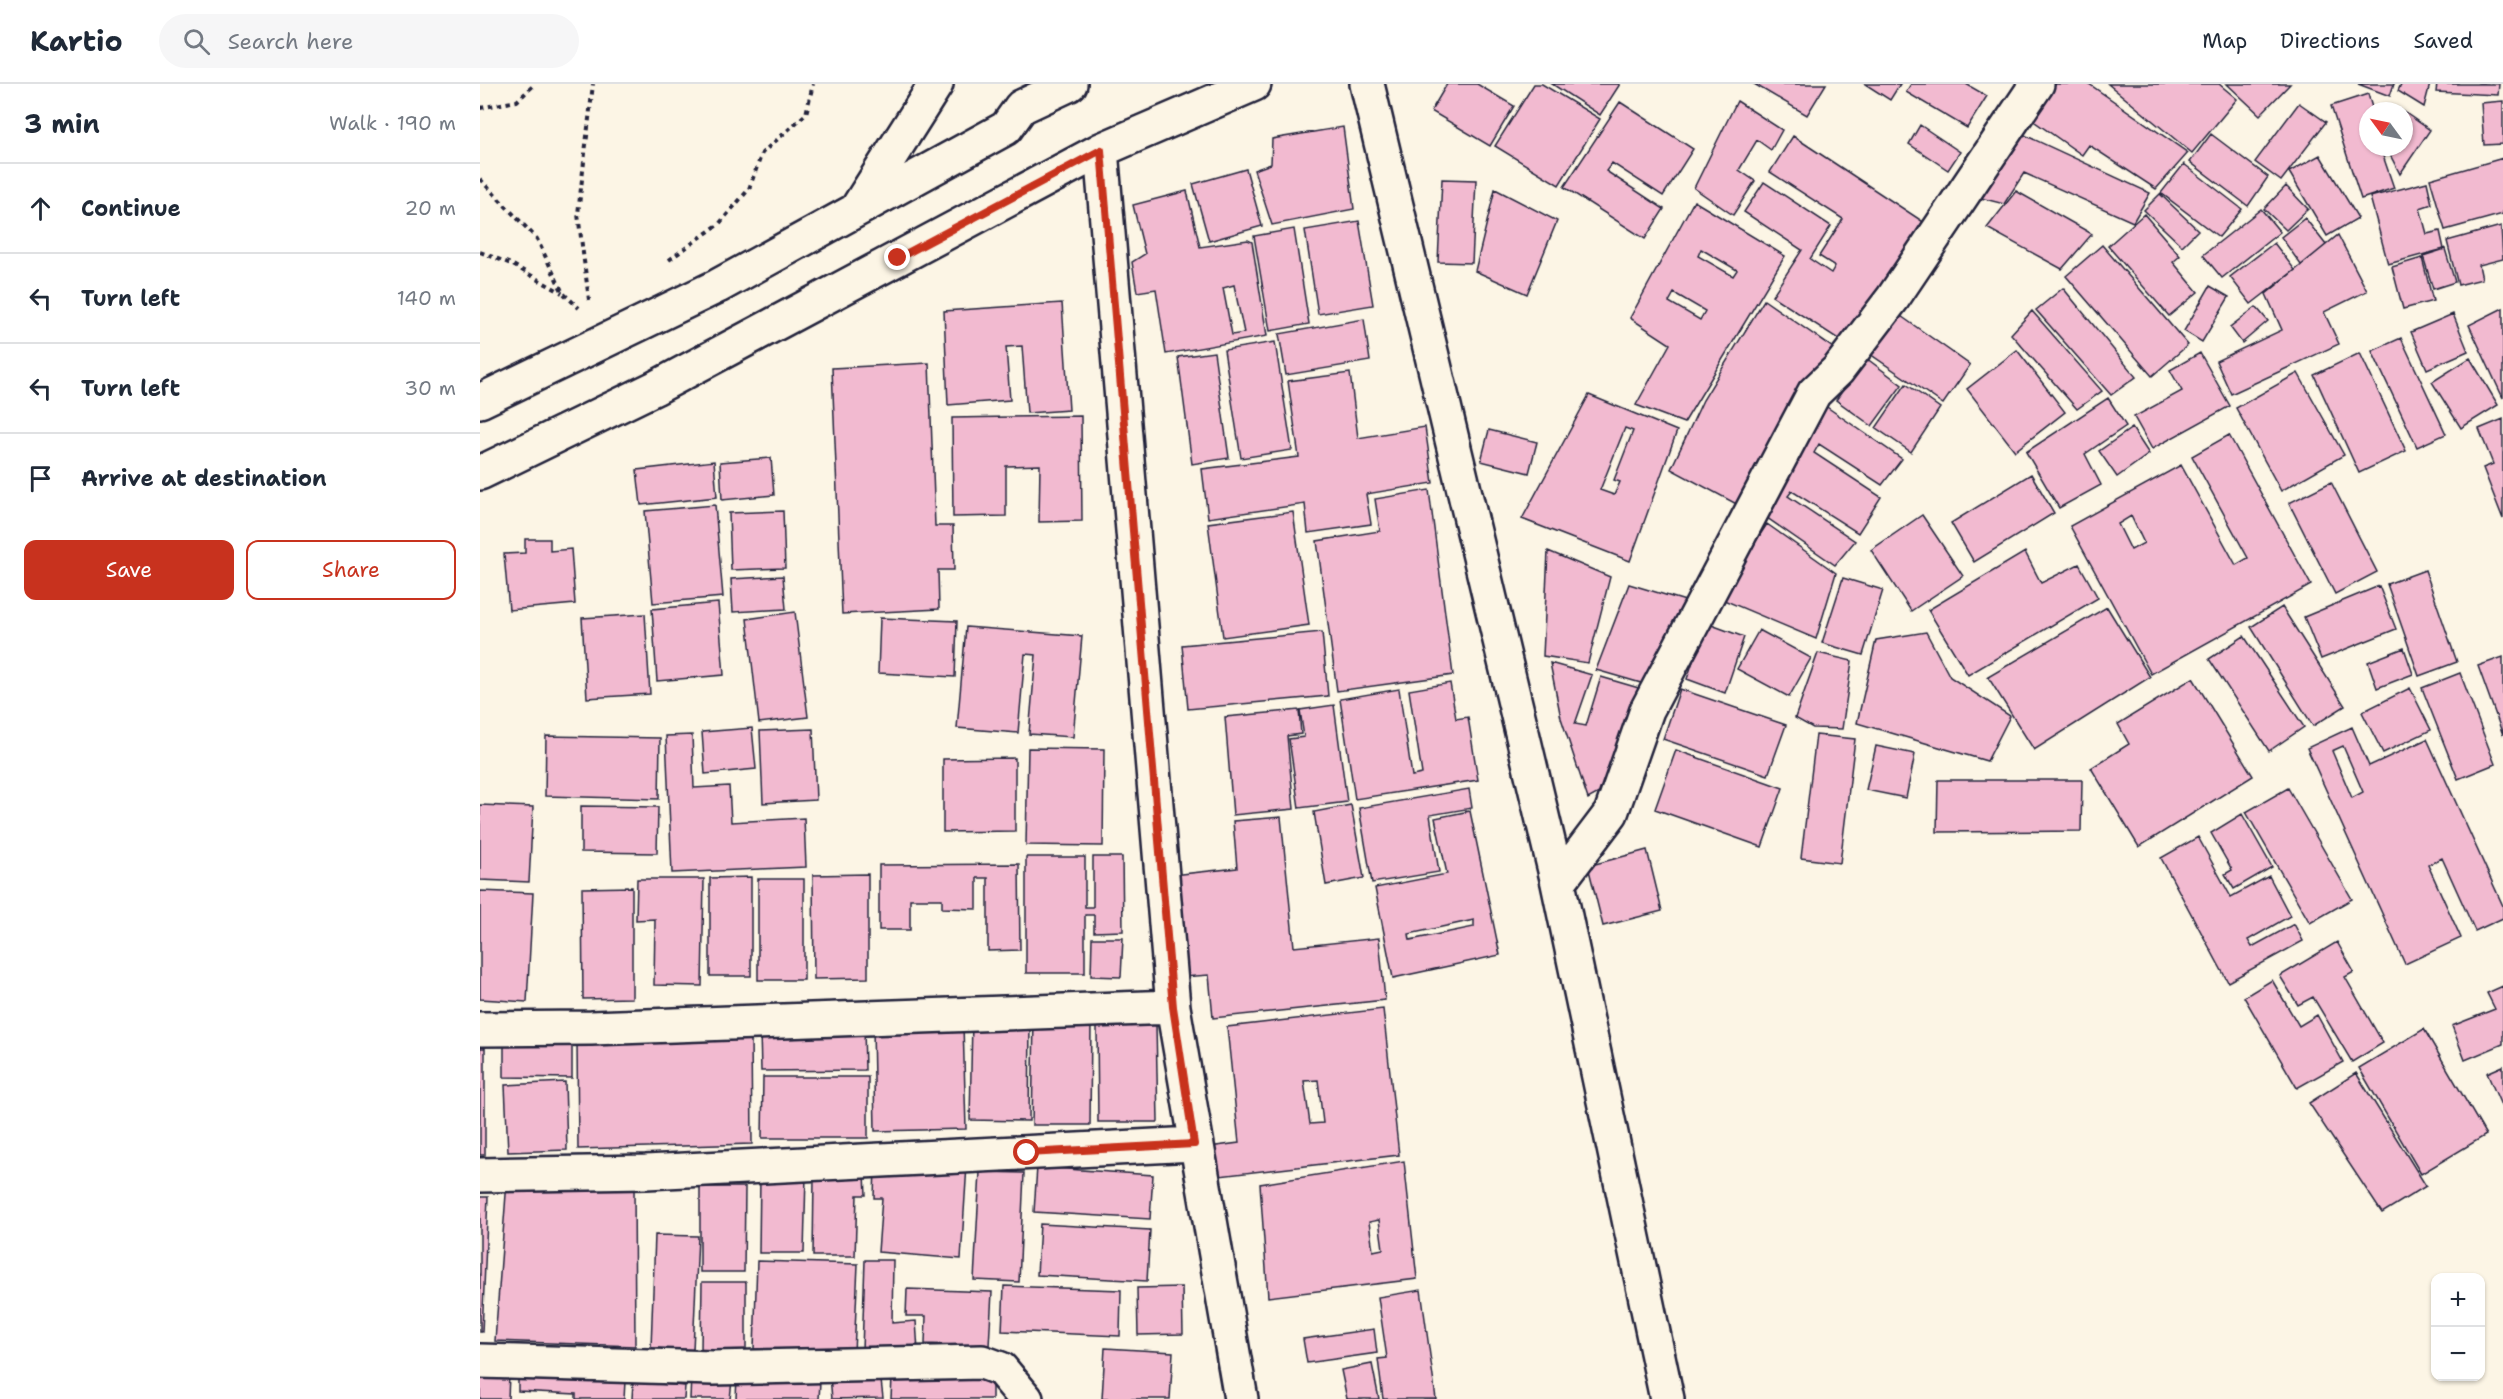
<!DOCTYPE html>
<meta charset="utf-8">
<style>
body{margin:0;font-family:"Shantell Sans",sans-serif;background:#f6f6f7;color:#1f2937}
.controls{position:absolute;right:18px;bottom:18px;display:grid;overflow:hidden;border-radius:12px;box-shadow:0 2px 4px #0004}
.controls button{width:54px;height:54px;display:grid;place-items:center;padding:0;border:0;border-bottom:2px solid #e0e1e3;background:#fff;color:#1f2937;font:30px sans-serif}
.compass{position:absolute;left:1879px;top:18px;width:54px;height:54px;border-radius:50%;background:#fff;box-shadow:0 2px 4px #0004;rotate:303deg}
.stop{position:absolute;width:18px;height:18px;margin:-14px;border:4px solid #c8321e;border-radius:50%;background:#fff}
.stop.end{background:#c8321e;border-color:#fff;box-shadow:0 2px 6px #0008}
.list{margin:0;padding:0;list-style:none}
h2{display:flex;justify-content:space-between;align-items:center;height:78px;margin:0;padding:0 24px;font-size:26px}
h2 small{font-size:20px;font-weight:400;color:#747a83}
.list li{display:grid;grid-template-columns:39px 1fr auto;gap:18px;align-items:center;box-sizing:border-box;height:90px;padding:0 24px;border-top:2px solid #e0e1e3}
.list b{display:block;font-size:22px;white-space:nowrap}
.list em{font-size:20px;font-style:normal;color:#747a83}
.actions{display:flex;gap:12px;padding:18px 24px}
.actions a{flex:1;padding:14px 0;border:2px solid #c8321e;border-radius:12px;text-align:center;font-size:21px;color:#c8321e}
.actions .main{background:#c8321e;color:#fff}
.icon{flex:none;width:33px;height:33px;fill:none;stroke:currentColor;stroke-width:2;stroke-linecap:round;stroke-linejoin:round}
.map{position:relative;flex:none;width:2023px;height:1315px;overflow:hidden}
header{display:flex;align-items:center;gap:36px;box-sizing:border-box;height:84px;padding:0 30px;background:#fff;border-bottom:2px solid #e0e1e3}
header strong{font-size:28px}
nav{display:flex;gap:33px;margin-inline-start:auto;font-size:21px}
.search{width:420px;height:54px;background:#f6f6f7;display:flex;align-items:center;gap:15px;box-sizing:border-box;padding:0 21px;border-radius:33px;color:#747a83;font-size:22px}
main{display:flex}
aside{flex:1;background:#fff}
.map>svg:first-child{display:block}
.building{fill:#f2bad0;stroke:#22223b;stroke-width:1.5;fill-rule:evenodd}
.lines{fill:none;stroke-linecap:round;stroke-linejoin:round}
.minor-casing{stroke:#22223b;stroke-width:38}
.path{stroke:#22223b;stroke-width:4;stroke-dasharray:4.5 4.5;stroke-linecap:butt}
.minor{stroke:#fcf5e5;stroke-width:33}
.route{stroke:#c8321e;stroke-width:8}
</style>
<header>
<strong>Kartio</strong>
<div class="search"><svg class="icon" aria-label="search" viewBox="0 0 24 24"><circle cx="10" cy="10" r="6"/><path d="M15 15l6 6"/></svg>Search here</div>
<nav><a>Map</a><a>Directions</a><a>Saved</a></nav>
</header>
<main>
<aside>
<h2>3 min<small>Walk · 190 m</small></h2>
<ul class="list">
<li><svg class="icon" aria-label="ahead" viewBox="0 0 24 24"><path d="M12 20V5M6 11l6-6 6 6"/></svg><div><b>Continue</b></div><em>20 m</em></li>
<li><svg class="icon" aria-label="left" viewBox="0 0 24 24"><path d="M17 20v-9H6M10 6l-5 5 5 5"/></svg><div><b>Turn left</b></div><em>140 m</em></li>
<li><svg class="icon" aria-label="left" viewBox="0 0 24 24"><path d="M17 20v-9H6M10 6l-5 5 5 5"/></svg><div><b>Turn left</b></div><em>30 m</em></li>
<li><svg class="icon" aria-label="arrive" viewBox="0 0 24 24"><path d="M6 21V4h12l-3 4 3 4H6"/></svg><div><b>Arrive at destination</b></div></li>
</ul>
<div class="actions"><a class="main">Save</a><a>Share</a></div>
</aside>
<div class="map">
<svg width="2023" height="1315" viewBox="0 0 2023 1315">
<rect width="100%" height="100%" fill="#fcf5e5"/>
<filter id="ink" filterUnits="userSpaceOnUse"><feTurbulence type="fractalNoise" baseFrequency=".0167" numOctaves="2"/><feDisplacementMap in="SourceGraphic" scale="12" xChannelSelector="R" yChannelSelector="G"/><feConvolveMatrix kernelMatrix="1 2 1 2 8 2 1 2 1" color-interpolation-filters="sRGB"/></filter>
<g filter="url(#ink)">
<path class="building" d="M 967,0 L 997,0 L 1034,22 L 1010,62 L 951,27 Z
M 1054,0 L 1062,0 L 1120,35 L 1079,101 L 1015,62 Z
M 1072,0 L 1140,0 L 1120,31 Z
M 1274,0 L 1346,0 L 1327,31 Z
M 1385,0 L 1420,0 L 1410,16 Z
M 1431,0 L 1486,0 L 1507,12 L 1487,44 L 1426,8 Z
M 1571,0 L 1609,0 L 1708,69 L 1676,105 L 1609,61 L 1602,71 L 1548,33 Z
M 1628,0 L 1739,0 L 1757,15 L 1712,69 Z
M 1747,0 L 1810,0 L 1780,31 Z
M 1878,0 L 1914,0 L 1910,12 Z
M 1921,0 L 1950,0 L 1944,23 L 1918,7 Z
M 1957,0 L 2019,0 L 2018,11 L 1956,8 Z
M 1888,10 L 1893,27 L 1888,27 L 1888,63 L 1900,63 L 1914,104 L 1881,115 L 1851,22 Z
M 1257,17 L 1302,46 L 1291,66 L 1277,56 L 1259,86 L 1275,97 L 1253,131 L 1214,104 Z
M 2023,17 L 2023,60 L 2004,61 L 2001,19 Z
M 1140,18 L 1213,65 L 1183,112 L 1132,79 L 1126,87 L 1184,125 L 1165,155 L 1084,103 Z
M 1819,19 L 1846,38 L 1801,97 L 1775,78 Z
M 1924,28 L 1950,46 L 1920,90 L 1906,63 L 1924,63 Z
M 1440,41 L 1480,68 L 1468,86 L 1429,60 Z
M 863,43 L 874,125 L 792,141 L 774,86 L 791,80 L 792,55 Z
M 1538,48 L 1670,109 L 1653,138 L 1544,89 L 1524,120 L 1493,112 Z
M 1731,50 L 1788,93 L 1768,122 L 1710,78 Z
M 1313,52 L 1445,139 L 1366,260 L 1292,212 L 1322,166 L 1264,128 L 1284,98 L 1351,142 L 1330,175 L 1351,189 L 1355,182 L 1339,172 L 1363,135 L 1290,88 Z
M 1840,71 L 1878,134 L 1847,152 L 1809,88 Z
M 2023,74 L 2023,130 L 1965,146 L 1950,95 Z
M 1704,80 L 1762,125 L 1739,153 L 1681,109 Z
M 766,85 L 782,142 L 729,157 L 713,100 Z
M 962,95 L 996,96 L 992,179 L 958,178 Z
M 1947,98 L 1952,120 L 1940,124 L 1947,150 L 1960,147 L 1964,165 L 1908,180 L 1890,113 Z
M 1806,102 L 1828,125 L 1806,146 L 1784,125 Z
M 1015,105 L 1077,137 L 1047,210 L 995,187 Z
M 707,107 L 720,163 L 768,156 L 772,158 L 787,252 L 686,270 L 676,205 L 657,208 L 652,178 L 665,170 L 653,121 ZM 754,201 L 764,249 L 752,251 L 743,204 Z
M 1536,107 L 1612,150 L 1582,185 L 1507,144 Z
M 1680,110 L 1718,146 L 1702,162 L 1664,126 Z
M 1214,117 L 1305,172 L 1204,339 L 1156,321 L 1190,260 L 1150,234 ZM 1221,165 L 1257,186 L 1253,192 L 1218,172 ZM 1194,209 L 1225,227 L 1220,236 L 1189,218 Z
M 1781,125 L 1800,148 L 1742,194 L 1723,171 Z
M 1664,130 L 1700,172 L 1693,178 L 1718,208 L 1689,232 L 1628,162 Z
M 1825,134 L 1846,161 L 1821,181 L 1801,153 Z
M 879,137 L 893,221 L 838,230 L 825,146 Z
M 2021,142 L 2023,175 L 1999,181 L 2002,195 L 1978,201 L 1967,157 Z
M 814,145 L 829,240 L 790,247 L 774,152 Z
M 1858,151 L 1887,207 L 1844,228 L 1859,260 L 1751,310 L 1736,277 L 1802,246 L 1786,210 Z
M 1794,159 L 1815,186 L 1771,220 L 1750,193 Z
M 1622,161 L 1708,261 L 1672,292 L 1586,192 Z
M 1965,165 L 1975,198 L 1953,205 L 1943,172 Z
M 1942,174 L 1953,217 L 1923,225 L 1912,183 Z
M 1730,202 L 1749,213 L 1722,258 L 1704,247 Z
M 1583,204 L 1656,293 L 1631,311 L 1556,226 Z
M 1284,216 L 1353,264 L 1262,423 L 1191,385 L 1223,316 Z
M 582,219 L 589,326 L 547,329 L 542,262 L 526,263 L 530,316 L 468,321 L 464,227 Z
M 1776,223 L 1788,237 L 1762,259 L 1750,243 Z
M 2023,224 L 2023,314 L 1989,241 Z
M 1552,227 L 1622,307 L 1597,325 L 1531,250 Z
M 1418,230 L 1490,281 L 1463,320 L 1390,270 Z
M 1973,230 L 1988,267 L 1947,285 L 1931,248 Z
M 884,235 L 890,277 L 806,291 L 799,250 Z
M 1921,254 L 1966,350 L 1937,363 L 1892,267 Z
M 795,258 L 812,366 L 761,374 L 744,266 Z
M 1537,266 L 1585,328 L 1535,367 L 1487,305 Z
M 734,268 L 749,374 L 712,380 L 698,273 Z
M 1720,269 L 1750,322 L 1672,365 L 1654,333 L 1702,307 L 1690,286 Z
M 1880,269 L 1926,367 L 1879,389 L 1834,291 Z
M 1386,274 L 1422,301 L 1392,342 L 1356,316 Z
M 1990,274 L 2018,321 L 1981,344 L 1952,298 Z
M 449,279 L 455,442 L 473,442 L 474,486 L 458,486 L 459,525 L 362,530 L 352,284 Z
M 870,289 L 878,354 L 945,343 L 953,399 L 886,410 L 891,440 L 828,449 L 825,420 L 728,434 L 722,385 L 819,373 L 808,297 Z
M 1818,289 L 1864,371 L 1801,407 L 1756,324 Z
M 1426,300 L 1460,324 L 1431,368 L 1396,344 Z
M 1109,311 L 1197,347 L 1150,477 L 1042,435 ZM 1145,344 L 1153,347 L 1134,396 L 1140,398 L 1134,411 L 1120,406 Z
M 1628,314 L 1646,342 L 1605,370 L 1621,401 L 1579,424 L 1546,368 Z
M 1341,319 L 1422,375 L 1402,401 L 1339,360 L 1334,369 L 1401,413 L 1378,449 L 1312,407 L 1308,412 L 1375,457 L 1355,481 L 1280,429 Z
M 601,332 L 602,437 L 559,438 L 560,381 L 526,382 L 526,432 L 473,433 L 472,334 Z
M 2023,335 L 2023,435 L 2003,384 L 2013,380 L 1999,345 Z
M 1652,344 L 1669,370 L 1637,393 L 1619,367 Z
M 1009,346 L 1057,358 L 1049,389 L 1001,377 Z
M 1749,351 L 1831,501 L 1671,590 L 1590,442 L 1701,381 L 1756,481 L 1768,474 L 1712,372 ZM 1651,432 L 1664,459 L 1651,466 L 1638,440 Z
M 291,374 L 294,411 L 242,416 L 240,378 Z
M 234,377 L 237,413 L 161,421 L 157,386 Z
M 1551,390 L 1574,429 L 1494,478 L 1471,439 Z
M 1851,398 L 1897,488 L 1855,510 L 1809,419 Z
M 949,406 L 973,591 L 857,607 L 837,457 L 900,447 L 895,415 Z
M 235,421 L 243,513 L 173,519 L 165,427 Z
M 303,427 L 305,484 L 251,486 L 249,429 Z
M 813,428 L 829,541 L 743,553 L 728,439 Z
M 1442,431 L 1483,492 L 1431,527 L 1391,466 Z
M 1287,440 L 1356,489 L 1336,555 L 1239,514 Z
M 45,455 L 70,455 L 70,467 L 91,465 L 95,520 L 29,526 L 24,470 L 45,469 Z
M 1068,467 L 1130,493 L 1108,579 L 1063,572 Z
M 1545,468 L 1561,499 L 1599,480 L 1618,514 L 1488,591 L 1448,526 Z
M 1945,486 L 1977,578 L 1939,592 L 1907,500 Z
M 303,492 L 306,525 L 253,528 L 251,495 Z
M 1363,494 L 1403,506 L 1383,571 L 1342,559 Z
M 1149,500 L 1212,519 L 1168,601 L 1116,586 Z
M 1899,502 L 1916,545 L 1841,575 L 1824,533 Z
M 238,519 L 244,591 L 177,597 L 172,525 Z
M 1627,523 L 1670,593 L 1554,666 L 1508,593 Z
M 1802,523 L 1865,622 L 1833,642 L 1771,543 Z
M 315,528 L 328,633 L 279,639 L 267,535 Z
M 165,530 L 170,610 L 107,614 L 102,534 Z
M 400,534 L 477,537 L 475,593 L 398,589 Z
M 1226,539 L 1264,553 L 1245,609 L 1207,595 Z
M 486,543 L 602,552 L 593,653 L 549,650 L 556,571 L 545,570 L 538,649 L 477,644 Z
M 1279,546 L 1331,574 L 1309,613 L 1257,585 Z
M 842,548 L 848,612 L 708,625 L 702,561 Z
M 1446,548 L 1470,593 L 1530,632 L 1507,677 L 1377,639 L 1396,556 Z
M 1764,552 L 1824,643 L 1789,667 L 1729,575 Z
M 1924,564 L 1933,590 L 1897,604 L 1888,578 Z
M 1338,569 L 1372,577 L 1362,645 L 1333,644 L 1315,634 Z
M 2023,573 L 2023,651 L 1998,582 Z
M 1070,579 L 1112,591 L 1095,640 L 1106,642 L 1121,593 L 1169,607 L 1135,700 L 1108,715 L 1081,634 Z
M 1980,589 L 2015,680 L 1978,695 L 1942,604 Z
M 1713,594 L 1773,692 L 1659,763 L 1611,684 L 1649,660 L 1638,640 Z
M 970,599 L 976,635 L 988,633 L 998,696 L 875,715 L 860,615 L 919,605 L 932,692 L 942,690 L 929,606 Z
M 1930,604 L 1951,646 L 1903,669 L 1882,628 Z
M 1200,605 L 1306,641 L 1288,691 L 1183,655 Z
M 854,621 L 867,718 L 819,724 L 809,655 L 824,653 L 820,626 Z
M 819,626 L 821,650 L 807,652 L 814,725 L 753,731 L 745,633 Z
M 1872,643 L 1889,682 L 1947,655 L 2023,822 L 2023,834 L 1995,847 L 1962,774 L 1948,781 L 1981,854 L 1925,880 L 1827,664 ZM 1863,662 L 1883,708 L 1872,714 L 1852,667 Z
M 272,644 L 276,685 L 225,690 L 222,648 Z
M 333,645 L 336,716 L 283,719 L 280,647 Z
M 212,651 L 214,704 L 249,702 L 251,738 L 324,734 L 326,783 L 192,789 L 186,652 Z
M 1336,651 L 1375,655 L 1360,779 L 1321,774 Z
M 66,652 L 180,654 L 179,715 L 65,712 Z
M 1396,662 L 1435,670 L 1426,714 L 1386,706 Z
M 548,664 L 624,665 L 623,762 L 546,761 Z
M 1196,666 L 1303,704 L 1282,763 L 1175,725 Z
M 535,674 L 535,747 L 463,748 L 463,675 Z
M 1458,696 L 1602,696 L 1601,747 L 1457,748 Z
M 1808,704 L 1872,815 L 1830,839 L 1766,728 Z
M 989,705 L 992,724 L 950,731 L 959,788 L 892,799 L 879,724 Z
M 0,721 L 53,723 L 49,798 L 0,796 Z
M 871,721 L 884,794 L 846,801 L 834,728 Z
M 101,722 L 178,723 L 177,769 L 101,768 Z
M 990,727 L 1020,871 L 913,894 L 895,804 L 967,790 L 955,734 ZM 994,836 L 994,843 L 930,856 L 929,850 Z
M 1762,730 L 1792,783 L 1754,805 L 1745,790 L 1752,786 L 1731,749 Z
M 801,733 L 814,863 L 899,854 L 905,916 L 733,934 L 729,891 L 703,893 L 693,791 L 757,784 L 753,737 Z
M 1718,753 L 1751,813 L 1789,792 L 1810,832 L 1768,856 L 1772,863 L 1814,840 L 1823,857 L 1748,898 L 1681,774 Z
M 1167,766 L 1182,827 L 1123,842 L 1108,782 Z
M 546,773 L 605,773 L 605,823 L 613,823 L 613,773 L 642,773 L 643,847 L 614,848 L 614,831 L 605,831 L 605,889 L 546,889 Z
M 539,780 L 540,866 L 508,867 L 508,794 L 497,794 L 497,825 L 462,824 L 462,815 L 430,815 L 430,846 L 399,846 L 399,781 Z
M 388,790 L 388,894 L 334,895 L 333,791 Z
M 271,793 L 271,892 L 230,892 L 230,794 Z
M 157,795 L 224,795 L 222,902 L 174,901 L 175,835 L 156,836 Z
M 278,795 L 324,795 L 324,896 L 278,896 Z
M 152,803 L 152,914 L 103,915 L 102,804 Z
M 0,807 L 53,809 L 47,918 L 0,915 Z
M 612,854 L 643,854 L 641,893 L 611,892 Z
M 1857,858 L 1874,888 L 1865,893 L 1903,959 L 1872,978 L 1833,913 L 1818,921 L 1800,892 Z
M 1792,896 L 1819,942 L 1837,931 L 1863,978 L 1817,1004 L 1764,913 Z
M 2023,902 L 2023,960 L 1985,976 L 1972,942 L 2015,925 L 2007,909 Z
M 903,925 L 919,1071 L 731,1093 L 729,1063 L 759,1059 L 747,943 ZM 838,996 L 843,1039 L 830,1040 L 824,997 Z
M 554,936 L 611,937 L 610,1041 L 552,1041 Z
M 492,937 L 550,937 L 549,1037 L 490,1036 Z
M 483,941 L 486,1045 L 395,1047 L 393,943 Z
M 676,941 L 678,1038 L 618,1038 L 617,943 Z
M 384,944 L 385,986 L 281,987 L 280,945 Z
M 1944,945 L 2006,1051 L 1941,1090 L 1879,984 Z
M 24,952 L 92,953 L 92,994 L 24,993 Z
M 271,952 L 272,1060 L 98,1065 L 97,956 Z
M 0,964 L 5,964 L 5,1071 L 0,1071 Z
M 2023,982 L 2023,1026 L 2007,989 Z
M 1876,989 L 1946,1102 L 1902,1129 L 1829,1019 Z
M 283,993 L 388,993 L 388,1054 L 282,1054 Z
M 85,998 L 87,1066 L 28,1068 L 25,1001 Z
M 924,1077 L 937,1195 L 788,1213 L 780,1100 ZM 899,1136 L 903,1165 L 893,1167 L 889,1138 Z
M 395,1081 L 487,1081 L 481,1175 L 398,1168 L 402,1114 L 394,1114 Z
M 557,1083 L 673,1091 L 670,1135 L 554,1128 Z
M 500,1088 L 544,1089 L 539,1198 L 494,1196 Z
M 385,1090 L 386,1111 L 377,1111 L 375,1172 L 333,1172 L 334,1094 Z
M 280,1091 L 326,1091 L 324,1169 L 279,1169 Z
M 27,1097 L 154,1103 L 155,1262 L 15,1257 Z
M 220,1103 L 265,1103 L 264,1188 L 220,1188 Z
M 0,1113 L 8,1113 L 2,1248 L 0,1248 Z
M 560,1140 L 670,1146 L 667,1197 L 557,1191 Z
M 175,1151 L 218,1152 L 213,1266 L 171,1264 Z
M 385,1176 L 413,1176 L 412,1239 L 436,1237 L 438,1267 L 382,1267 Z
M 277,1177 L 378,1180 L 374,1269 L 274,1265 Z
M 222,1198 L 266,1198 L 266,1267 L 221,1267 Z
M 524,1202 L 641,1206 L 640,1252 L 522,1247 Z
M 702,1203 L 703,1250 L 658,1251 L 657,1204 Z
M 427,1205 L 512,1208 L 509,1262 L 445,1260 L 446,1232 L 426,1232 Z
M 941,1206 L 956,1315 L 903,1315 L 898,1275 L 907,1274 L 898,1213 Z
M 894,1245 L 897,1269 L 827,1279 L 823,1255 Z
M 625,1264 L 693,1268 L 690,1315 L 622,1315 Z
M 892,1280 L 899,1315 L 867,1315 L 861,1286 Z
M 0,1288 L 29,1290 L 28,1315 L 0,1315 Z
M 400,1288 L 403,1314 L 352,1315 L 350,1292 Z
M 38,1290 L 145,1297 L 144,1315 L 96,1315 L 96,1310 L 38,1307 Z
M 512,1290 L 512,1315 L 411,1315 L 412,1293 Z
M 211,1293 L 252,1296 L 250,1315 L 210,1315 Z
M 257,1293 L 340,1298 L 339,1315 L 256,1315 Z
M 153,1298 L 205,1302 L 204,1315 L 152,1315 Z"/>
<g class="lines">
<g class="minor-casing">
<path id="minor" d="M 887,0 L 1078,799 L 1187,1315
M 621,66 L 693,923 L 761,1315
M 378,123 L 456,0
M 0,317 L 238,202 L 526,44 L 541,23 L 590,0
M 0,389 L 175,304 L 621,66 L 774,0
M 1078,799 L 1131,729 L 1167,626 L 1334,309 L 1358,286 L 1413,214 L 1557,0
M 0,945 L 111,944 L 693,923
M 0,1091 L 166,1088 L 714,1060
M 0,1277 L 233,1284 L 502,1278 L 521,1285 L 546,1315"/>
</g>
<path class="path" d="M 0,24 L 37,17 L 55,0
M 0,95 L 57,155 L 83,209 L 99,224
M 0,168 L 31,180 L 82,209
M 189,176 L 239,140 L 269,105 L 282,69 L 326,30 L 333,0
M 109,216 L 98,130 L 113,0"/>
<use href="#minor" class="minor"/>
</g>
</g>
<g class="lines" filter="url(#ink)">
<path class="route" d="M 418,174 L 621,66 L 693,923 L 714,1060 L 547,1069"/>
</g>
</svg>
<div class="controls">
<button>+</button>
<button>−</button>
</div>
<svg class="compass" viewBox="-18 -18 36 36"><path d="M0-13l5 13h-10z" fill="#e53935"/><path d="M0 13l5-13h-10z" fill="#747a83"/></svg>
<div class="stop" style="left:547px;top:1069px"></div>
<div class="stop end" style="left:418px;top:174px"></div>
</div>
</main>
